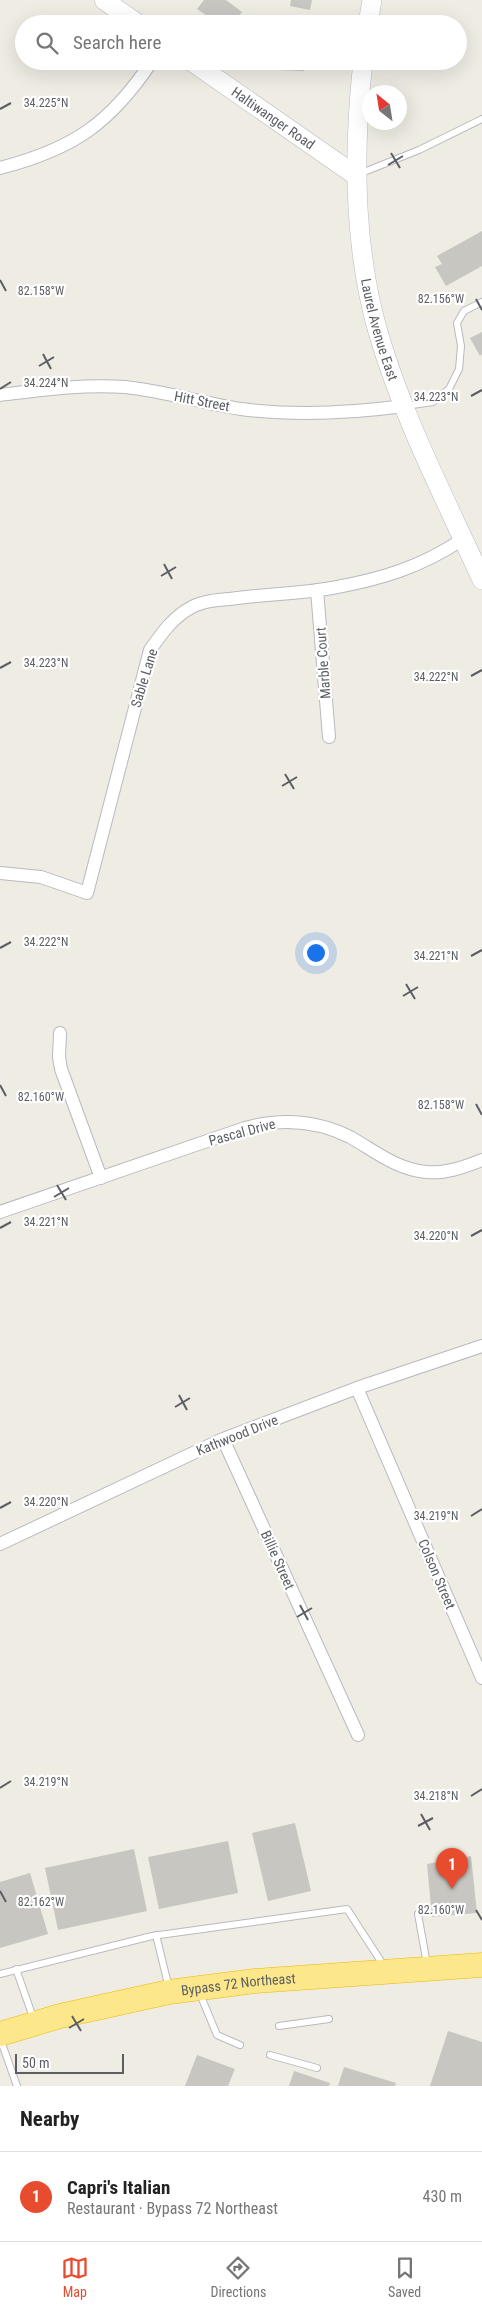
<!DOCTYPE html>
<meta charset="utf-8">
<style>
body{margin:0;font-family:"Roboto Condensed",sans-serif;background:#f2f2f2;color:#222}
.compass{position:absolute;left:362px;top:85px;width:45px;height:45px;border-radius:50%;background:#fff;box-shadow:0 5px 20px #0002;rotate:330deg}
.scale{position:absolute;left:15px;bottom:12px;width:109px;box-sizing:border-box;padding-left:5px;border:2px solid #5b5e63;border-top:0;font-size:14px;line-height:18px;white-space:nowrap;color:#5b5e63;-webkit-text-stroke:4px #fff;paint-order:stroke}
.you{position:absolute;left:315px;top:952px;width:18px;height:18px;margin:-12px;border:4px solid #fff;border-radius:50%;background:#1a73e8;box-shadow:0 0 0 8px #1a73e833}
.badge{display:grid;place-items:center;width:32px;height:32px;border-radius:50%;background:#e84c2e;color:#fff;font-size:16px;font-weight:700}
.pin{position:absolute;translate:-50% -41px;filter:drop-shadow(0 1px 2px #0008)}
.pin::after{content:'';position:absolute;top:26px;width:18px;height:15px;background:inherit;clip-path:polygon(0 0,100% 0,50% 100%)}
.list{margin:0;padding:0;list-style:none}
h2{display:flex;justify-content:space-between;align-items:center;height:65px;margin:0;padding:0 20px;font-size:21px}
h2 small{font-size:16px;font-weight:400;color:#767676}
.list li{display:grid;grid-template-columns:32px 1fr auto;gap:15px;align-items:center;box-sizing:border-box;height:90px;padding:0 20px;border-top:1px solid #e0e0e0}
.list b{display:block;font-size:19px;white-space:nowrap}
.list p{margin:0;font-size:16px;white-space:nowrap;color:#767676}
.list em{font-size:16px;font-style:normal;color:#767676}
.icon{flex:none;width:28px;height:28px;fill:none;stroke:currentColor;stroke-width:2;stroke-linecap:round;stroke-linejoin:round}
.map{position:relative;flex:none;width:482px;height:2086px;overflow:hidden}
.search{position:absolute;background:#fff;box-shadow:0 5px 20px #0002;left:15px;right:15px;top:15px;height:55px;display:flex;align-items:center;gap:12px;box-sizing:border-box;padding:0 18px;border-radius:28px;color:#767676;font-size:19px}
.sheet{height:155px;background:#fff}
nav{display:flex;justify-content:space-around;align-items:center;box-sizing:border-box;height:70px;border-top:1px solid #e0e0e0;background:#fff;font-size:14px;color:#767676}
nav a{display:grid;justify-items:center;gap:2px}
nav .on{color:#e84c2e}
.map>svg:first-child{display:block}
.building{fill:#c8c6c0}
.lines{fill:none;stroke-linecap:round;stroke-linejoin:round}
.lane-casing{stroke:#b8babf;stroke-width:8}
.street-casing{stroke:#b8babf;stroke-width:14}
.secondary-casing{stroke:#b8bbc1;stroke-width:20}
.highway-casing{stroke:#efb802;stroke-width:25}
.lane{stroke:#fff;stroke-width:6}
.street{stroke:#fff;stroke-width:12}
.secondary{stroke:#fff;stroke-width:19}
.highway{stroke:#fce88b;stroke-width:24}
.ticks{fill:none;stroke:#5b5e63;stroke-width:2}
.labels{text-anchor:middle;stroke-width:4.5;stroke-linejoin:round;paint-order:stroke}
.street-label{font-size:14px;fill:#5b5e63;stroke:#fff}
.ticks-label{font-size:12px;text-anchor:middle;fill:#5b5e63;stroke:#fff;stroke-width:4.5;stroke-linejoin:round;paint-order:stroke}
</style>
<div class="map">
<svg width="482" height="2086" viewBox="0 0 482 2086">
<rect width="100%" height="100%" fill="#eeece3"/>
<path class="building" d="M 204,0 L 226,0 L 242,12 L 233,24 L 219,24 L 197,9 Z
M 291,0 L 312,0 L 310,10 L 290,6 Z
M 280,61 L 304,61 L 304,71 L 279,70 Z
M 482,231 L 482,266 L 446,286 L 435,267 L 442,264 L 437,256 Z
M 482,332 L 482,354 L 480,356 L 470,338 Z
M 295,1823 L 311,1891 L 268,1901 L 252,1833 Z
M 228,1841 L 238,1893 L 159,1909 L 148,1857 Z
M 134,1849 L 147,1911 L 58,1930 L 45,1868 Z
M 471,1856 L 477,1913 L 432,1917 L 427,1864 Z
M 30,1873 L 48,1934 L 0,1948 L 0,1882 Z
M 448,2031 L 482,2042 L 482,2086 L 430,2086 Z
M 197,2055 L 235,2069 L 228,2086 L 185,2086 Z
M 344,2067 L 396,2083 L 395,2086 L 338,2086 Z
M 294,2071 L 330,2083 L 329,2086 L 289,2086 Z"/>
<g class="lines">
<g class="lane-casing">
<path id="lane" d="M 359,174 L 419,150 L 482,119
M 405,406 L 433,402 L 449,389 L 459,369 L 461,346 L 457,323 L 464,311 L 482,302
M 418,1914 L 427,1964
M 156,1935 L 169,1988
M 16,1969 L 34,2020
M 0,1974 L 152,1936 L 347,1909 L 384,1966
M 200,1994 L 217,2035 L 240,2045
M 279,2026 L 329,2019
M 0,2038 L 17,2086
M 270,2055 L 317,2068"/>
</g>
<g class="street-casing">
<path id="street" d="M 0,168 C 73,149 110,124 152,61
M 0,395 C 41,390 83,384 125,387 C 164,391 202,403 241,409 C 294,416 351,413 404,406
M 317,590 L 329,737
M 0,873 L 41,877 L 87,893 L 150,650 C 162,633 173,617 192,607 C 203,601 217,600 230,599 C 264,594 298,594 332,588 C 382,579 421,567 463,539
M 60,1033 L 59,1057 L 61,1069 L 101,1178
M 0,1212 L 245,1128 C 281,1118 316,1120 350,1137 C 375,1151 396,1169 426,1172 C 446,1174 464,1167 482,1160
M 357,1388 L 482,1678
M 223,1439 L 358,1735
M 0,1544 L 223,1439 L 357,1388 L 482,1346"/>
</g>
<g class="secondary-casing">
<g id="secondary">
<path d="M 104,0 L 138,24"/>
<path d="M 368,24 L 372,0"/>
<path id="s1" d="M 191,61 L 355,175"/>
<path id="s2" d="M 363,61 C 353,151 353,245 378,332 C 403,418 445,498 482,580"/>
</g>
</g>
<g class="highway-casing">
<g id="highway">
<path id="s3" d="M 0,2034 L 60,2016 L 169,1992 L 255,1981 L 482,1965"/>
</g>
</g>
<use href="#lane" class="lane"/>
<use href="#street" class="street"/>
<use href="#secondary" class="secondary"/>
<use href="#highway" class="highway"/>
</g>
<path class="ticks" d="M 0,109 L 11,103M 391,153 L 400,168M 388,165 L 403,156M 0,280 L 6,291M 476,299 L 482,310M 43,354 L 51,369M 39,366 L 54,357M 0,389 L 11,382M 471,396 L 482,390M 164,564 L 172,579M 161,576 L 176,567M 0,668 L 11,662M 471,676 L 482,670M 285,774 L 294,789M 282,786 L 297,777M 0,948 L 11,942M 471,956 L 482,950M 406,984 L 415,999M 403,996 L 418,987M 0,1085 L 6,1096M 476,1104 L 482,1115M 57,1185 L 66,1200M 54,1197 L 69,1188M 0,1228 L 11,1222M 471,1236 L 482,1230M 179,1395 L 187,1410M 175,1407 L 190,1398M 0,1508 L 11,1502M 471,1516 L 482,1509M 300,1605 L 308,1620M 297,1617 L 312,1608M 0,1788 L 11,1781M 471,1796 L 482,1789M 421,1814 L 430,1830M 418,1826 L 433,1818M 0,1891 L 6,1902M 476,1910 L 482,1920M 72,2016 L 81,2031M 69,2028 L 84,2019"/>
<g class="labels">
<g class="street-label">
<text dy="5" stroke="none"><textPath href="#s1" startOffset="100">Haltiwanger Road</textPath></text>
<text dy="5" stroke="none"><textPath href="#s2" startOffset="271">Laurel Avenue East</textPath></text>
<text transform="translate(202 401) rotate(11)" y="5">Hitt Street</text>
<text transform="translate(323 663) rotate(-94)" y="5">Marble Court</text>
<text transform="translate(144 678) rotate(-73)" y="5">Sable Lane</text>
<text transform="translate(242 1132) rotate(-15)" y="5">Pascal Drive</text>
<text transform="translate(237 1435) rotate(-22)" y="5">Kathwood Drive</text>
<text transform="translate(278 1560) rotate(66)" y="5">Billie Street</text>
<text transform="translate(437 1574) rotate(67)" y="5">Colson Street</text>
<text dy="5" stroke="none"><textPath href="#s3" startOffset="244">Bypass 72 Northeast</textPath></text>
</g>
</g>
<g class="ticks-label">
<text x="46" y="107">34.225°N</text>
<text x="41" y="295">82.158°W</text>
<text x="441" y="303">82.156°W</text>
<text x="46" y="387">34.224°N</text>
<text x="436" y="401">34.223°N</text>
<text x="46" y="667">34.223°N</text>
<text x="436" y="681">34.222°N</text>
<text x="46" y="946">34.222°N</text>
<text x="436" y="960">34.221°N</text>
<text x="41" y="1101">82.160°W</text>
<text x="441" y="1109">82.158°W</text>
<text x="46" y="1226">34.221°N</text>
<text x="436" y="1240">34.220°N</text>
<text x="46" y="1506">34.220°N</text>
<text x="436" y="1520">34.219°N</text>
<text x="46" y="1786">34.219°N</text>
<text x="436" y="1800">34.218°N</text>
<text x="41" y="1906">82.162°W</text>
<text x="441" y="1914">82.160°W</text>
</g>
</svg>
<svg class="compass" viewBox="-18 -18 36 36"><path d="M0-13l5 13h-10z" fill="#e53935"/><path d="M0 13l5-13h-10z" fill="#767676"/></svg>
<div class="scale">50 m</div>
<div class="you"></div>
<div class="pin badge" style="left:452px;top:1889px">1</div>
<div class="search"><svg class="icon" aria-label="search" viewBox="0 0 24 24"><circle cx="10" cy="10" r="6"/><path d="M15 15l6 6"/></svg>Search here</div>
</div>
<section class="sheet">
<h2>Nearby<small></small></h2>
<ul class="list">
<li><span class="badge">1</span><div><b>Capri's Italian</b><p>Restaurant · Bypass 72 Northeast</p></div><em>430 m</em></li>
</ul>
</section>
<nav>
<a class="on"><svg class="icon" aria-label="map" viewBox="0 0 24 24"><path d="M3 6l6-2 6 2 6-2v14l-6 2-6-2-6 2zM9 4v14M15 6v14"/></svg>Map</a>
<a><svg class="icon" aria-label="directions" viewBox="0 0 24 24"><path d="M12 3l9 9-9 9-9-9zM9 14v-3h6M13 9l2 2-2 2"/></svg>Directions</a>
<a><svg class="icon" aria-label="saved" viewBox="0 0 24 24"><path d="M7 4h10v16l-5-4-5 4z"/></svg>Saved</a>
</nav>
